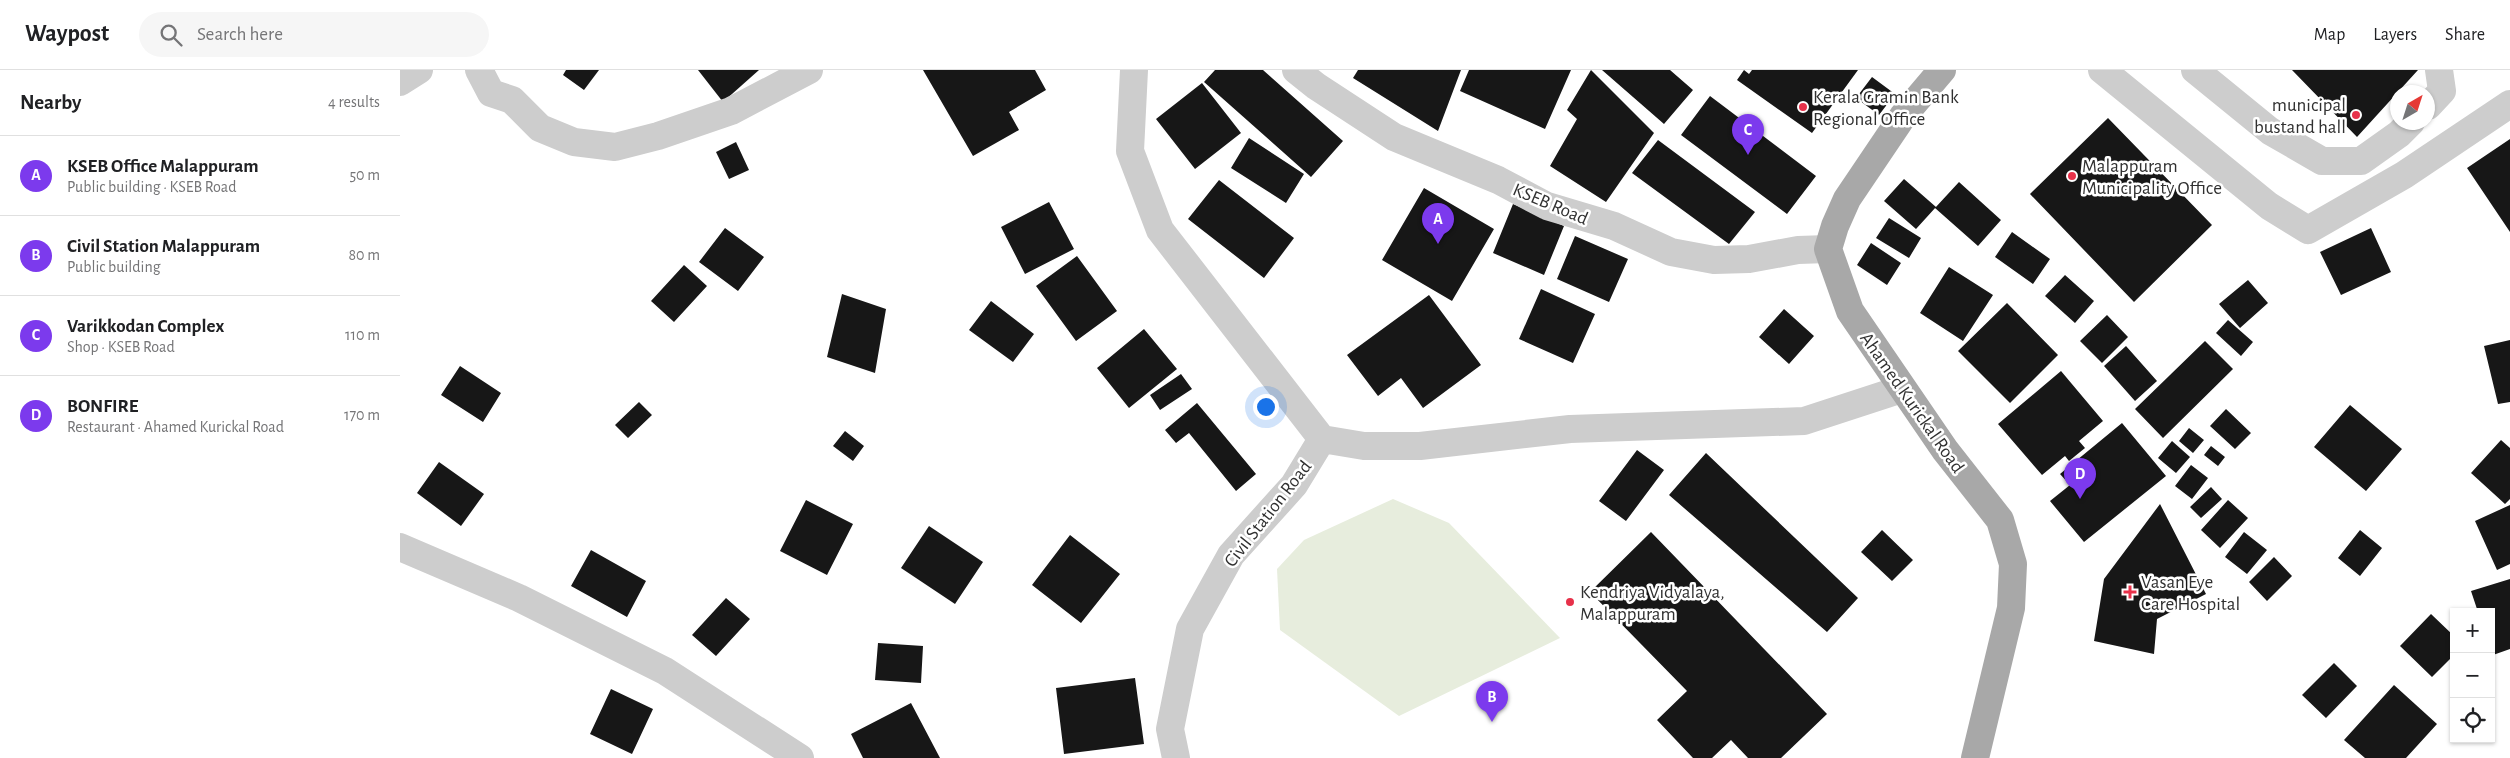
<!DOCTYPE html>
<meta charset="utf-8">
<style>
body{margin:0;font-family:"Alegreya Sans",sans-serif;background:#f6f6f6;color:#202124}
.controls{position:absolute;right:15px;bottom:15px;display:grid;overflow:hidden;border-radius:0px;box-shadow:0 1px 4px #0004}
.controls button{width:45px;height:45px;display:grid;place-items:center;padding:0;border:0;border-bottom:1px solid #e0e0e0;background:#fff;color:#202124;font:25px sans-serif}
.compass{position:absolute;left:1990px;top:15px;width:45px;height:45px;border-radius:50%;background:#fff;box-shadow:0 1px 4px #0004;rotate:39deg}
.you{position:absolute;left:865px;top:336px;width:18px;height:18px;margin:-12px;border:4px solid #fff;border-radius:50%;background:#1a73e8;box-shadow:0 0 0 8px #1a73e833}
.badge{display:grid;place-items:center;width:32px;height:32px;border-radius:50%;background:#7c3aed;color:#fff;font-size:16px;font-weight:700}
.pin{position:absolute;translate:-50% -41px;filter:drop-shadow(0 1px 2px #0008)}
.pin::after{content:'';position:absolute;top:26px;width:18px;height:15px;background:inherit;clip-path:polygon(0 0,100% 0,50% 100%)}
.list{margin:0;padding:0;list-style:none}
h2{display:flex;justify-content:space-between;align-items:center;height:65px;margin:0;padding:0 20px;font-size:21px}
h2 small{font-size:16px;font-weight:400;color:#757577}
.list li{display:grid;grid-template-columns:32px 1fr auto;gap:15px;align-items:center;box-sizing:border-box;height:80px;padding:0 20px;border-top:1px solid #e0e0e0}
.list b{display:block;font-size:19px;white-space:nowrap}
.list p{margin:0;font-size:16px;white-space:nowrap;color:#757577}
.list em{font-size:16px;font-style:normal;color:#757577}
.icon{flex:none;width:28px;height:28px;fill:none;stroke:currentColor;stroke-width:2;stroke-linecap:round;stroke-linejoin:round}
.map{position:relative;flex:none;width:2110px;height:688px;overflow:hidden}
header{display:flex;align-items:center;gap:30px;box-sizing:border-box;height:70px;padding:0 25px;background:#fff;border-bottom:1px solid #e0e0e0}
header strong{font-size:24px}
nav{display:flex;gap:28px;margin-inline-start:auto;font-size:18px}
.search{width:350px;height:45px;background:#f6f6f6;display:flex;align-items:center;gap:12px;box-sizing:border-box;padding:0 18px;border-radius:28px;color:#757577;font-size:19px}
main{display:flex}
aside{flex:1;background:#fff}
.map>svg:first-child{display:block}
.green{fill:#e7eddd}
.building{fill:#171717}
.lines{fill:none;stroke-linecap:round;stroke-linejoin:round}
.minor{stroke:#cdcdcd;stroke-width:28}
.major{stroke:#a8a8a8;stroke-width:28}
.poi-dot{fill:#e7314a;stroke:#fff;stroke-width:2}
.labels{text-anchor:middle;stroke-width:5;stroke-linejoin:round;paint-order:stroke}
.poi-label{font-size:19px;fill:#303030;stroke:#fff;text-anchor:start}
.street-label{font-size:19px;fill:#303030;stroke:#fff}
</style>
<header>
<strong>Waypost</strong>
<div class="search"><svg class="icon" aria-label="search" viewBox="0 0 24 24"><circle cx="10" cy="10" r="6"/><path d="M15 15l6 6"/></svg>Search here</div>
<nav><a>Map</a><a>Layers</a><a>Share</a></nav>
</header>
<main>
<aside>
<h2>Nearby<small>4 results</small></h2>
<ul class="list">
<li><span class="badge">A</span><div><b>KSEB Office Malappuram</b><p>Public building · KSEB Road</p></div><em>50 m</em></li>
<li><span class="badge">B</span><div><b>Civil Station Malappuram</b><p>Public building</p></div><em>80 m</em></li>
<li><span class="badge">C</span><div><b>Varikkodan Complex</b><p>Shop · KSEB Road</p></div><em>110 m</em></li>
<li><span class="badge">D</span><div><b>BONFIRE</b><p>Restaurant · Ahamed Kurickal Road</p></div><em>170 m</em></li>
</ul>
</aside>
<div class="map">
<svg width="2110" height="688" viewBox="0 0 2110 688">
<rect width="100%" height="100%" fill="#fff"/>
<path class="green" d="M 993,429 L 1049,453 L 1160,568 L 999,646 L 880,560 L 877,499 L 904,470 Z"/>
<path class="building" d="M 166,0 L 199,0 L 184,20 L 163,5 Z
M 298,0 L 359,0 L 323,32 Z
M 523,0 L 635,0 L 646,20 L 609,42 L 619,60 L 573,86 Z
M 815,0 L 863,0 L 943,71 L 911,107 L 804,12 Z
M 958,0 L 1061,0 L 1038,61 L 953,8 Z
M 1069,0 L 1171,0 L 1145,59 L 1060,21 Z
M 1191,0 L 1254,63 L 1206,132 L 1150,96 L 1177,49 L 1167,40 Z
M 1202,0 L 1270,0 L 1293,20 L 1264,54 Z
M 1344,0 L 1349,4 L 1352,0 L 1458,0 L 1412,63 L 1337,10 Z
M 1892,0 L 2018,0 L 1957,67 Z
M 1472,7 L 1495,24 L 1479,45 L 1456,28 Z
M 802,13 L 841,63 L 795,99 L 756,49 Z
M 1310,26 L 1416,106 L 1387,144 L 1281,65 Z
M 1708,48 L 1812,155 L 1734,232 L 1630,124 Z
M 849,68 L 904,104 L 886,133 L 831,98 Z
M 2110,69 L 2110,162 L 2067,98 Z
M 1258,70 L 1355,142 L 1329,174 L 1232,103 Z
M 336,72 L 349,100 L 329,109 L 316,82 Z
M 1504,109 L 1536,137 L 1516,159 L 1484,131 Z
M 819,110 L 894,168 L 864,208 L 788,149 Z
M 1559,112 L 1601,150 L 1578,176 L 1535,138 Z
M 1024,118 L 1094,159 L 1052,231 L 982,190 Z
M 649,132 L 674,179 L 625,204 L 601,157 Z
M 1113,134 L 1164,156 L 1144,205 L 1093,183 Z
M 1489,148 L 1521,168 L 1509,188 L 1476,168 Z
M 325,158 L 364,187 L 338,221 L 299,192 Z
M 1971,158 L 1991,202 L 1941,225 L 1920,182 Z
M 1612,162 L 1650,189 L 1633,214 L 1595,187 Z
M 1175,166 L 1228,189 L 1209,232 L 1157,209 Z
M 1471,173 L 1501,193 L 1487,215 L 1457,195 Z
M 677,186 L 717,241 L 676,271 L 636,216 Z
M 284,195 L 307,216 L 274,252 L 251,231 Z
M 1549,197 L 1593,225 L 1563,271 L 1520,243 Z
M 1665,205 L 1694,231 L 1675,253 L 1645,226 Z
M 1848,210 L 1868,233 L 1840,258 L 1819,234 Z
M 1141,219 L 1195,244 L 1173,293 L 1119,269 Z
M 442,224 L 486,239 L 475,303 L 427,287 Z
M 1029,225 L 1081,295 L 1023,338 L 1001,308 L 978,326 L 947,285 Z
M 591,231 L 634,264 L 613,292 L 569,260 Z
M 1607,233 L 1658,285 L 1610,333 L 1558,281 Z
M 1384,239 L 1414,266 L 1389,294 L 1359,267 Z
M 1707,245 L 1728,267 L 1702,293 L 1680,271 Z
M 1828,250 L 1853,272 L 1841,286 L 1816,263 Z
M 744,259 L 777,299 L 729,338 L 697,298 Z
M 2110,270 L 2110,332 L 2098,334 L 2084,276 Z
M 1805,271 L 1833,299 L 1763,368 L 1735,339 Z
M 1726,276 L 1757,311 L 1735,331 L 1704,296 Z
M 60,296 L 101,323 L 83,352 L 41,325 Z
M 1661,301 L 1703,351 L 1679,371 L 1685,378 L 1669,391 L 1665,386 L 1642,405 L 1598,354 Z
M 781,304 L 792,319 L 760,340 L 750,325 Z
M 239,332 L 252,345 L 228,368 L 215,355 Z
M 797,333 L 856,404 L 836,421 L 789,363 L 776,373 L 765,360 Z
M 1950,335 L 2002,379 L 1966,421 L 1914,377 Z
M 1826,339 L 1851,363 L 1835,379 L 1810,356 Z
M 1722,353 L 1766,406 L 1684,472 L 1650,431 L 1670,415 L 1660,404 Z
M 1789,358 L 1804,370 L 1793,383 L 1779,371 Z
M 445,361 L 464,376 L 453,391 L 433,376 Z
M 2101,370 L 2110,378 L 2110,429 L 2105,434 L 2071,403 Z
M 1772,371 L 1790,387 L 1776,403 L 1758,388 Z
M 1811,376 L 1825,387 L 1818,396 L 1804,385 Z
M 1237,380 L 1264,400 L 1226,451 L 1199,431 Z
M 1306,383 L 1458,528 L 1427,562 L 1269,425 Z
M 39,392 L 84,424 L 61,456 L 17,423 Z
M 1791,395 L 1808,408 L 1792,429 L 1775,416 Z
M 1811,417 L 1822,429 L 1801,448 L 1790,437 Z
M 406,430 L 453,454 L 427,505 L 380,481 Z
M 1828,430 L 1848,448 L 1820,478 L 1801,460 Z
M 1760,434 L 1806,524 L 1757,549 L 1754,584 L 1694,571 L 1704,509 Z
M 2110,435 L 2110,494 L 2097,500 L 2075,451 Z
M 529,456 L 583,492 L 555,534 L 501,498 Z
M 1482,460 L 1513,490 L 1492,511 L 1461,482 Z
M 1960,460 L 1982,478 L 1960,506 L 1938,488 Z
M 1251,462 L 1427,644 L 1381,688 L 1348,688 L 1331,670 L 1312,688 L 1293,688 L 1257,650 L 1287,621 L 1190,522 Z
M 1844,462 L 1867,480 L 1847,504 L 1825,487 Z
M 670,465 L 720,504 L 681,553 L 632,515 Z
M 191,480 L 246,511 L 227,547 L 171,516 Z
M 1874,487 L 1892,506 L 1867,531 L 1849,512 Z
M 2110,509 L 2110,579 L 2093,585 L 2091,542 L 2078,542 L 2071,521 Z
M 326,528 L 350,549 L 316,586 L 292,565 Z
M 2031,544 L 2054,566 L 2054,585 L 2032,607 L 2000,576 Z
M 478,573 L 523,576 L 521,613 L 475,610 Z
M 1934,593 L 1957,616 L 1926,648 L 1902,625 Z
M 735,608 L 744,674 L 664,684 L 656,618 Z
M 1994,615 L 2037,654 L 2006,688 L 1965,688 L 1944,670 Z
M 211,619 L 253,639 L 232,684 L 190,664 Z
M 511,633 L 540,688 L 463,688 L 451,664 Z"/>
<g class="lines">
<path class="minor" d="M 79,0 L 91,23 L 112,30 L 140,58 L 174,72 L 215,77 L 258,66 L 331,41 L 409,0
M 734,0 L 730,81 L 760,160 L 922,369 L 964,376 L 1020,376 L 1170,359 L 1404,351 L 1502,319
M 896,0 L 916,16 L 994,67 L 1098,110 L 1147,136 L 1214,156 L 1271,182 L 1314,190 L 1349,189 L 1398,180 L 1428,179
M 1702,0 L 1869,136 L 1908,160 L 2004,105 L 2110,34
M 1795,0 L 1870,61 L 1922,91 L 1961,91 L 1999,64 L 2011,52
M 0,12 L 19,0
M 2028,36 L 2042,21 L 2039,0
M 0,477 L 119,528 L 265,601 L 400,688
M 776,688 L 770,659 L 790,559 L 831,485 L 894,415 L 922,369"/>
<path class="major" d="M 1542,0 L 1503,46 L 1447,129 L 1435,156 L 1428,179 L 1450,241 L 1545,380 L 1600,450 L 1613,494 L 1611,538 L 1575,688"/>
</g>
<g class="poi-dot">
<circle cx="1403" cy="37" r="5"/>
<circle cx="1956" cy="45" r="5"/>
<circle cx="1672" cy="106" r="5"/>
<path d="M1727.5 514.5h5v5h5v5h-5v5h-5v-5h-5v-5h5z"/>
<circle cx="1170" cy="532" r="5"/>
</g>
<g class="labels">
<g class="poi-label">
<text x="1413" y="33">Kerala Gramin Bank<tspan x="1413" dy="22">Regional Office</tspan></text>
<text x="1946" y="41" text-anchor="end">municipal<tspan x="1946" dy="22">bustand hall</tspan></text>
<text x="1682" y="102">Malappuram<tspan x="1682" dy="22">Municipality Office</tspan></text>
<text x="1741" y="518">Vasan Eye<tspan x="1741" dy="22">Care Hospital</tspan></text>
<text x="1180" y="528">Kendriya Vidyalaya,<tspan x="1180" dy="22">Malappuram</tspan></text>
</g>
<g class="street-label">
<text transform="translate(1151 133) rotate(23)" y="7">KSEB Road</text>
<text transform="translate(1513 332) rotate(55)" y="7">Ahamed Kurickal Road</text>
<text transform="translate(867 443) rotate(-52)" y="7">Civil Station Road</text>
</g>
</g>
</svg>
<div class="controls">
<button>+</button>
<button>−</button>
<button><svg class="icon" aria-label="locate" viewBox="0 0 24 24"><circle cx="12" cy="12" r="6"/><path d="M12 2v4M12 18v4M2 12h4M18 12h4"/></svg></button>
</div>
<svg class="compass" viewBox="-18 -18 36 36"><path d="M0-13l5 13h-10z" fill="#e53935"/><path d="M0 13l5-13h-10z" fill="#757577"/></svg>
<div class="you"></div>
<div class="pin badge" style="left:1038px;top:174px">A</div>
<div class="pin badge" style="left:1092px;top:652px">B</div>
<div class="pin badge" style="left:1348px;top:85px">C</div>
<div class="pin badge" style="left:1680px;top:429px">D</div>
</div>
</main>
